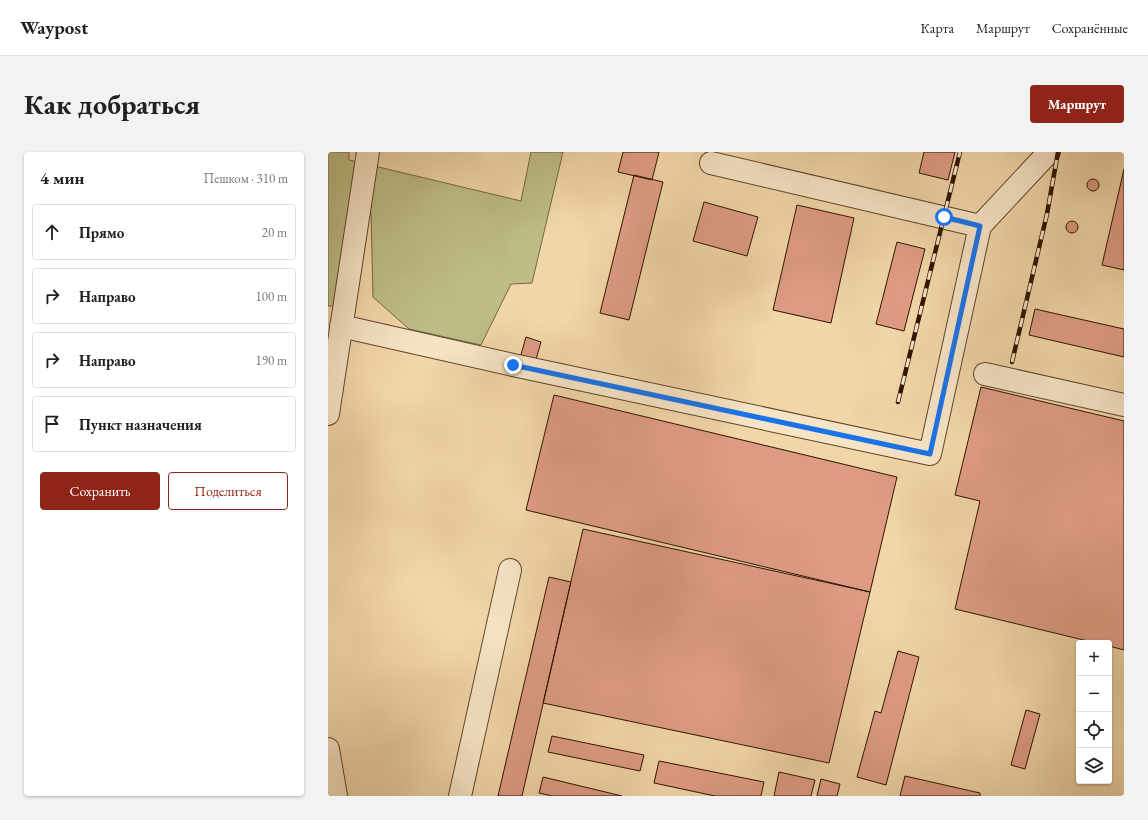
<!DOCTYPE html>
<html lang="ru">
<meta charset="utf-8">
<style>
body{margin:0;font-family:"EB Garamond",serif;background:#f2f2f2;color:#202124}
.controls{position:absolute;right:12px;bottom:12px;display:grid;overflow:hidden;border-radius:4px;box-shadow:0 1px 3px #0004}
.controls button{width:36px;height:36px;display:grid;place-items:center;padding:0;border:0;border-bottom:1px solid #e0e0e0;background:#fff;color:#202124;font:20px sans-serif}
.stop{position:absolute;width:12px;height:12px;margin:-9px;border:3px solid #1a73e8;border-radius:50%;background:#fff}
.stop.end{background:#1a73e8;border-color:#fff;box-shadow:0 1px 4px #0008}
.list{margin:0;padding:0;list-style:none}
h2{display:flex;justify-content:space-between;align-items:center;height:52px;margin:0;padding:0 16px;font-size:17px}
h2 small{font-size:13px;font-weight:400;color:#757577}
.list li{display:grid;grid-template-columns:26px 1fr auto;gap:12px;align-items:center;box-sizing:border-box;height:56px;margin:0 8px 8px;padding:0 8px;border:1px solid #e0e0e0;border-radius:4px}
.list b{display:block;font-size:15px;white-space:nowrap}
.list em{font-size:13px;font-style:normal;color:#757577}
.actions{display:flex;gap:8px;padding:12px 16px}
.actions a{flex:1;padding:9px 0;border:1px solid #8f2418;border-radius:4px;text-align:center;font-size:14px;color:#8f2418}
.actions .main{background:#8f2418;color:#fff}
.icon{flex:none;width:22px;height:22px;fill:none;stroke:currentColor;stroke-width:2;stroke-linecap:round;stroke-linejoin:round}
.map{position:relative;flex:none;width:796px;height:644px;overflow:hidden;border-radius:4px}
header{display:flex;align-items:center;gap:24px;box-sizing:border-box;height:56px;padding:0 20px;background:#fff;border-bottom:1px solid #e0e0e0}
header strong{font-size:19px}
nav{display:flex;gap:22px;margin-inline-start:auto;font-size:14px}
.intro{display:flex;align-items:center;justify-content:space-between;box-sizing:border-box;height:96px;padding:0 24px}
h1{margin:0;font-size:28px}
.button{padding:10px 18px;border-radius:4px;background:#8f2418;color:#fff;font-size:14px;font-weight:700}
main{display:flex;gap:24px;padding:0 24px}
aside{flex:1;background:#fff;border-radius:4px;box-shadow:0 1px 3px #0004}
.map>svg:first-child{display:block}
.green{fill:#bdbd85;stroke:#766842}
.building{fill:#de9b84;stroke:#2f1400}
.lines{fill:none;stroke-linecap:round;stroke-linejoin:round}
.minor-casing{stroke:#60442a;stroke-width:24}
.minor{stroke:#f6e4c6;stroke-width:22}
.rail-casing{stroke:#2f1400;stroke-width:4.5}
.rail{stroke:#f6e4c6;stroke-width:3;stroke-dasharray:9;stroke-linecap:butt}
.route{stroke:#1a73e8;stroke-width:5}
</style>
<header>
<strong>Waypost</strong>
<nav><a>Карта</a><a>Маршрут</a><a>Сохранённые</a></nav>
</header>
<div class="intro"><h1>Как добраться</h1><a class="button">Маршрут</a></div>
<main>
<aside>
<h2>4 мин<small>Пешком · 310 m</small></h2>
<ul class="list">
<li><svg class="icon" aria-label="ahead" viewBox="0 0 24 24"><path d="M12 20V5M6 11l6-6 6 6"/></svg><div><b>Прямо</b></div><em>20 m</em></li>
<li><svg class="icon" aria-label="right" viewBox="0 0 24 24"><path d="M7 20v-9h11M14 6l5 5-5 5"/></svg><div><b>Направо</b></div><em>100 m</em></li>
<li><svg class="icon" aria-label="right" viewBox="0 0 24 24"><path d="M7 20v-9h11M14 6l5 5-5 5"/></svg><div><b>Направо</b></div><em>190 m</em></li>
<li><svg class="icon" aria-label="arrive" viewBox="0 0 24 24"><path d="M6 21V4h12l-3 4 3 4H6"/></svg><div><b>Пункт назначения</b></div></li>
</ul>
<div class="actions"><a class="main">Сохранить</a><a>Поделиться</a></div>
</aside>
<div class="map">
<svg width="796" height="644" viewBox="0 0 796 644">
<rect width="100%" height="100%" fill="#f1d6a8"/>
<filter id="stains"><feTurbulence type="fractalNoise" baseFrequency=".005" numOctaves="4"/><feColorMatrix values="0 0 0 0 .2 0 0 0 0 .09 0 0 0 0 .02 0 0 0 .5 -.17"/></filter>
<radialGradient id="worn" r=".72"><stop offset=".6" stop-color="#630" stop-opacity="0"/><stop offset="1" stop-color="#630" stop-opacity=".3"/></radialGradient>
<path class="green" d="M 0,0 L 21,0 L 21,8 L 193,49 L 203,0 L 235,0 L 204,131 L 183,132 L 153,193 L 81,177 L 45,145 L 43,61 L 27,65 L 5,154 L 0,154 Z"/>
<path class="building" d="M 295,0 L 331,0 L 324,28 L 290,20 Z
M 596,0 L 627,0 L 620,28 L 591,21 Z
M 796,17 L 796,118 L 774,113 Z
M 306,23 L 335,30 L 301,168 L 272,161 Z
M759 33a6 6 0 1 1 12 0a6 6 0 1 1-12 0Z
M 376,50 L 430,65 L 419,104 L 365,89 Z
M 469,53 L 526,66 L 503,171 L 445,158 Z
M738 75a6 6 0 1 1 12 0a6 6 0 1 1-12 0Z
M 569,90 L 597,97 L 576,179 L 548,172 Z
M 707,157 L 796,177 L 796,205 L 701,183 Z
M 198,185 L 213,190 L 207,211 L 192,206 Z
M 653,235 L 796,269 L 796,498 L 781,494 L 781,491 L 768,491 L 627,457 L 652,349 L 627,343 Z
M 226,243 L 569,325 L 542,440 L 198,358 Z
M 255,377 L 542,440 L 501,611 L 215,551 Z
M 221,425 L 243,430 L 194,644 L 170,644 Z
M 570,499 L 591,505 L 558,633 L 529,625 L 547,559 L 553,561 Z
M 698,558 L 712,562 L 697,617 L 683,613 Z
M 224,584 L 316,603 L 312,619 L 220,600 Z
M 331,609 L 436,630 L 433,644 L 387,644 L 326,631 Z
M 451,620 L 487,628 L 483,644 L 446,644 Z
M 577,624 L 652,641 L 652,644 L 572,644 Z
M 215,625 L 294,644 L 224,644 L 211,641 Z
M 493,627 L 512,632 L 509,644 L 489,644 Z"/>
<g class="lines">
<g class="minor-casing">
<path id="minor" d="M 652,74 L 721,0
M 13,174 L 185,213 L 602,302 L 652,74 L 383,11
M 657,222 L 796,253
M 0,262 L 40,0
M 0,597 L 8,644
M 132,644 L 182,418"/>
</g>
<use href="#minor" class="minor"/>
<g class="rail-casing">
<path id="rail" d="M 684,210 L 719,62 L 730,0
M 570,250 L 632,0"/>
</g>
<use href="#rail" class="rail"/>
</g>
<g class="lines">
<path class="route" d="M 185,213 L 602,302 L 652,74 L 616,65"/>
</g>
<rect width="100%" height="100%" filter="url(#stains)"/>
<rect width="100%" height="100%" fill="url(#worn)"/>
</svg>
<div class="controls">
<button>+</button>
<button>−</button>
<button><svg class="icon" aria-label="locate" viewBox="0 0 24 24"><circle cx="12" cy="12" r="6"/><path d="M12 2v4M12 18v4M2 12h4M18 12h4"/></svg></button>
<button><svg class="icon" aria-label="layers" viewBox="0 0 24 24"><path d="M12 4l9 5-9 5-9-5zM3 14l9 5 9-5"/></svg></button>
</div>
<div class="stop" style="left:616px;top:65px"></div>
<div class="stop end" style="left:185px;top:213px"></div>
</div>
</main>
